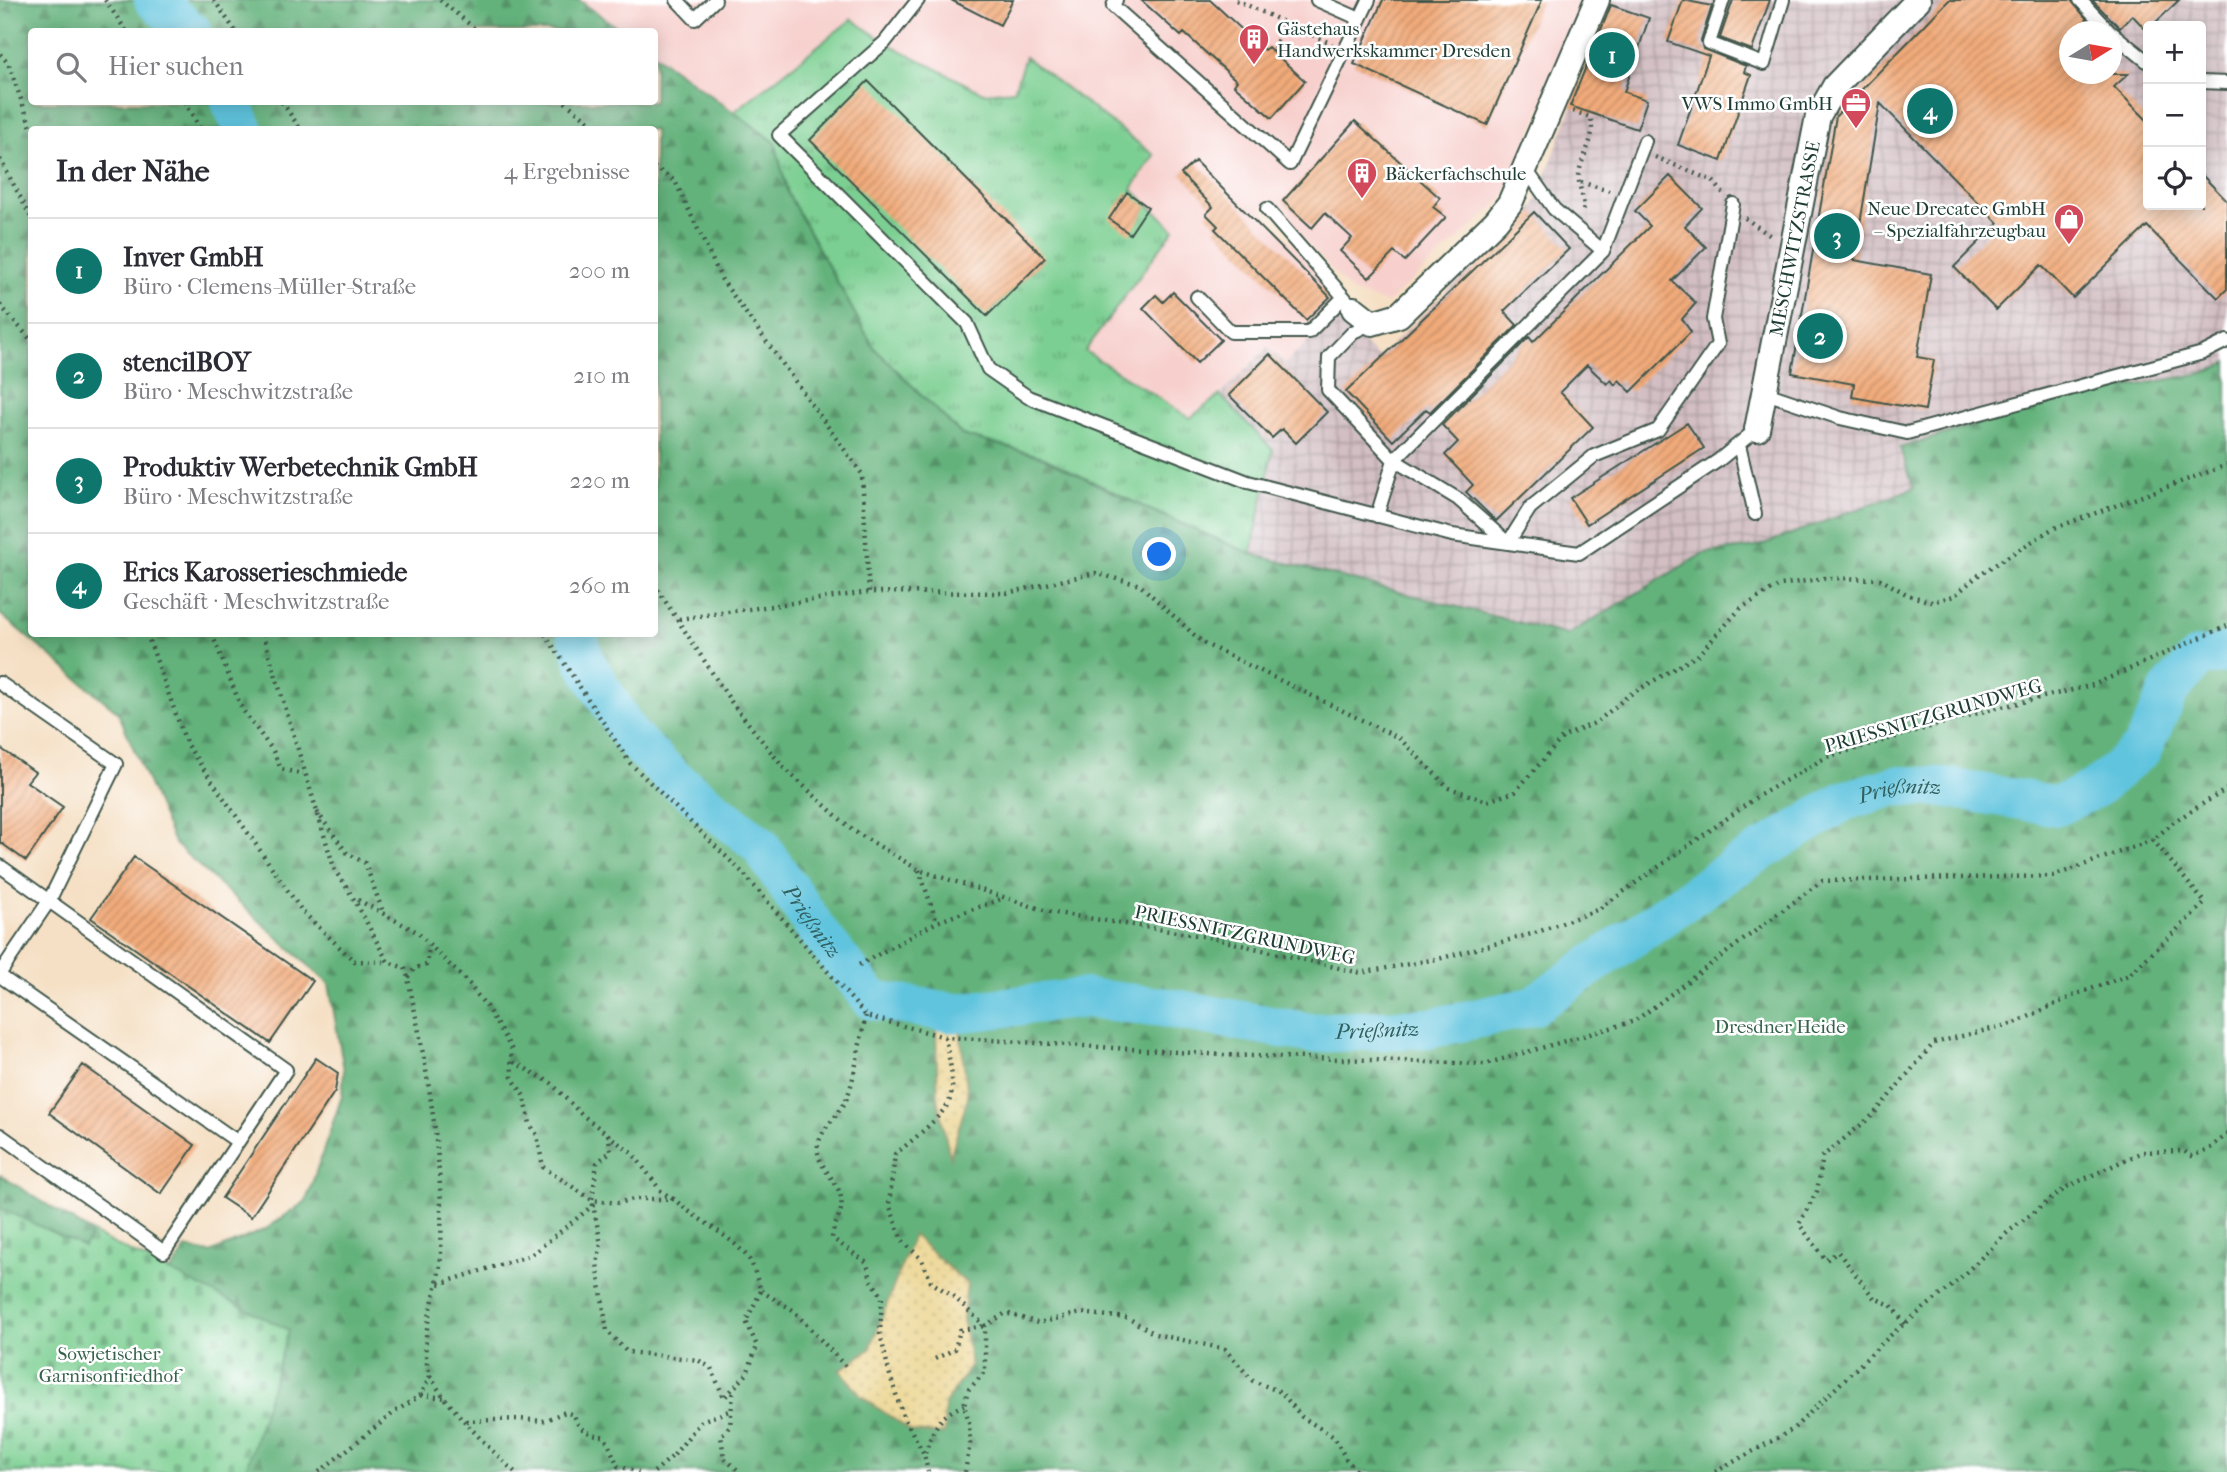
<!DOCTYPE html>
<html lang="de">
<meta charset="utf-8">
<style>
body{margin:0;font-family:"IM FELL French Canon",serif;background:#f2f2f3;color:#2b2b33}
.controls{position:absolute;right:21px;top:21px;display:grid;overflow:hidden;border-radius:7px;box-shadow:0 4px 18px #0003}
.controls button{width:63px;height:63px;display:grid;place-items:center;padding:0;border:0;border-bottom:2px solid #e1e1e2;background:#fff;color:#2b2b33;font:35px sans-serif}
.compass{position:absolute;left:2059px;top:21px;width:63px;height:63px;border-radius:50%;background:#fff;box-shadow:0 4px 18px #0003;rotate:79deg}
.you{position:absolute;left:1160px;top:555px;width:24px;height:24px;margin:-18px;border:5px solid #fff;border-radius:50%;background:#1a73e8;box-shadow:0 0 0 10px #1a73e833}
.badge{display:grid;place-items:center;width:46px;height:46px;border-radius:50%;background:#0f766e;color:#fff;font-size:23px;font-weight:700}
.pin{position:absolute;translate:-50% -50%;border:4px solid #fff;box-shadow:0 2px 7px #0006}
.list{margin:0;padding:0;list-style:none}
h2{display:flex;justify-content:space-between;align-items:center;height:91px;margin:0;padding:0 28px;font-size:30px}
h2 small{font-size:23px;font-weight:400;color:#7c7c81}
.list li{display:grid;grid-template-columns:46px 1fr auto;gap:21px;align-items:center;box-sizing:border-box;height:105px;padding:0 28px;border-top:2px solid #e1e1e2}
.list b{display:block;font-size:26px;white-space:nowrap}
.list p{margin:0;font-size:23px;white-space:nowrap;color:#7c7c81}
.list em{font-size:23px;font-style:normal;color:#7c7c81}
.icon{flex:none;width:38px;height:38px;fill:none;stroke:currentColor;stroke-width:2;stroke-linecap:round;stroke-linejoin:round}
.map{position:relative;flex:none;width:2227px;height:1472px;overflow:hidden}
.search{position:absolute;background:#fff;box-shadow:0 4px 18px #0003;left:28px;top:28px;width:630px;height:77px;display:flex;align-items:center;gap:18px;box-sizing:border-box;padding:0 24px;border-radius:7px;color:#7c7c81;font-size:26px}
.panel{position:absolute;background:#fff;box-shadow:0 4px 18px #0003;left:28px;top:126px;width:630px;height:511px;border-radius:7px}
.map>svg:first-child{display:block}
.built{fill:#f7d0cd}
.industrial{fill:url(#industrial-grid);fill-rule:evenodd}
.grass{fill:url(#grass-tufts);stroke:#4d8663;stroke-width:2}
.forest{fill:url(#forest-firs);stroke:#427858;stroke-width:2;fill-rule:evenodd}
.sand{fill:url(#sand-dots);stroke:#868c69;stroke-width:2}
.cemetery{fill:url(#cemetery-stones);stroke:#4d8663;stroke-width:2}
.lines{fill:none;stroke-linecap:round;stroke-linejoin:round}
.river{stroke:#60c4de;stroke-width:40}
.building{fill:url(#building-hatch)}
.lane-casing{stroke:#3f554a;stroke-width:16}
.street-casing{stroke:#3f554a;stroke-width:28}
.path{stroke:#3f554a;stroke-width:4.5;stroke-dasharray:2 5;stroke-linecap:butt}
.lane{stroke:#fff;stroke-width:12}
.street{stroke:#fff;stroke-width:24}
.labels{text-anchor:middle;stroke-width:5;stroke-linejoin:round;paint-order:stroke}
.poi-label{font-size:19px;fill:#1f3d34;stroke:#fff;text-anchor:start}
.street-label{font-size:19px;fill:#1f3d34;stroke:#fff}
.park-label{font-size:19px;fill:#36624c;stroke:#fff}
.water-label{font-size:21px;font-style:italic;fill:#2f5f5e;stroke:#fff}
</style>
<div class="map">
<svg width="2227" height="1472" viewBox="0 0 2227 1472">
<defs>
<pattern id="industrial-grid" width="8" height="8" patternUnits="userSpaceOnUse" patternTransform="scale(1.75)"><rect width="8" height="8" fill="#d2bec3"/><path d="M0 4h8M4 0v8" fill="none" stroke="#aa9c9f"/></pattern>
<pattern id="grass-tufts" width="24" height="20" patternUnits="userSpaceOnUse" patternTransform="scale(1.75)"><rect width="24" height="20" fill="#7bcf92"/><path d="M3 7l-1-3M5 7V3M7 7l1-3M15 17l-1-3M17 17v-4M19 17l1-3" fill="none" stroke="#64a978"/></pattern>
<pattern id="forest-firs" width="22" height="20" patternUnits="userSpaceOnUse" patternTransform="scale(1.75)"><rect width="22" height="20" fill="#64b27c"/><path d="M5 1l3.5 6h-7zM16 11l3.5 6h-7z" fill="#529266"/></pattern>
<pattern id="sand-dots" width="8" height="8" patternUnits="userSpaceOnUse" patternTransform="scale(1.75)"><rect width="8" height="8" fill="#eeda9e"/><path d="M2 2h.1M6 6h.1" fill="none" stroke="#ccbc89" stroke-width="1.8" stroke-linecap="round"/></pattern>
<pattern id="cemetery-stones" width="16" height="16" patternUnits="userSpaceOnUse" patternTransform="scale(1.75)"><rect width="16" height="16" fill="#7bcf92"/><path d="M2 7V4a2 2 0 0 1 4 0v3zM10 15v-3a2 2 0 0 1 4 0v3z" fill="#64a978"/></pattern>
<pattern id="building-hatch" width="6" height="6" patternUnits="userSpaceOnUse" patternTransform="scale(1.75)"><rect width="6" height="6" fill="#f2ab7a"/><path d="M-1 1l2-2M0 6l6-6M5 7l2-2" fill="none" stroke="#c38c65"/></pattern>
</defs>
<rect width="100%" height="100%" fill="#fff"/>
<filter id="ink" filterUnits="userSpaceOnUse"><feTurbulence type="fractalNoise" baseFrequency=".0143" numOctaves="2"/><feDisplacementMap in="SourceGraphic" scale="14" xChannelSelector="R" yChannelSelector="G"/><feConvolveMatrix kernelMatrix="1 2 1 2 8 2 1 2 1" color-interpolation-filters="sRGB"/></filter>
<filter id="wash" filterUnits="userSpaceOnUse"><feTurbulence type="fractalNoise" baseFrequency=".00686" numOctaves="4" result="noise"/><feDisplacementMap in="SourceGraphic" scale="28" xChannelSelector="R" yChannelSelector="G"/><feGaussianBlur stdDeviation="1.57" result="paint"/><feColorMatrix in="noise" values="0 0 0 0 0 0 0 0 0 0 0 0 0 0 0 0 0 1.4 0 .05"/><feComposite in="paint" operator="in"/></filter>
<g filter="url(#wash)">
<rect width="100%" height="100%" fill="#f5e0c5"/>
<path class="built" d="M 579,0 L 1586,0 L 1504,198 L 1387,303 L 1352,292 L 1267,199 L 1262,209 L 1345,304 L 1285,364 L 1267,347 L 1220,395 L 1190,418 L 1085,351 L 1173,229 L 1132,189 L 1024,57 L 1014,90 L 983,93 L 885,42 L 852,19 L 734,112 L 655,55 L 654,32 L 622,31 Z"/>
<path class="industrial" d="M 1612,0 L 2227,0 L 2227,362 L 2208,372 L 2052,401 L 1900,448 L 1914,487 L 1756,547 L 1703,553 L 1567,635 L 1251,554 L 1273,450 L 1220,395 L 1268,347 L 1285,364 L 1336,314 L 1378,358 L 1534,207 ZM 2148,26 L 2201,26 L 2201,205 L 2148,205 ZM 2070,32 L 2112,32 L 2112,74 L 2070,74 Z"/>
<path class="grass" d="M 852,19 L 885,42 L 983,93 L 1014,90 L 1025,57 L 1154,155 L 1132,189 L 1174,229 L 1085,351 L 1190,418 L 1220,395 L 1273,450 L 1251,554 L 1150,510 L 1040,456 L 962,435 L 874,348 L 788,194 L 775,142 L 734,112 Z"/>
<path class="forest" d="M 0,0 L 579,0 L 622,31 L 32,32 L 32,102 L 654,102 L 655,55 L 775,142 L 788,194 L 874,348 L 962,435 L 1040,456 L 1150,510 L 1251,554 L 1567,635 L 1704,553 L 1756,547 L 1914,488 L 1900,448 L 2052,401 L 2208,372 L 2227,362 L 2227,1472 L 245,1472 L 289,1330 L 169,1274 L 186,1248 L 210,1253 L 266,1229 L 306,1201 L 342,1096 L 344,1070 L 329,984 L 174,843 L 118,712 L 0,614 ZM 32,130 L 654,130 L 654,634 L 32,634 ZM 936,1025 L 960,1030 L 968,1097 L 950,1156 L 938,1102 ZM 966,1284 L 963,1319 L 971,1364 L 945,1404 L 840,1370 Z
M 0,1175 L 92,1233 L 85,1248 L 0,1208 Z"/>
<path class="sand" d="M 936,1025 L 960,1030 L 968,1097 L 950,1157 L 938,1102 Z
M 913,1235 L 967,1284 L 963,1319 L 971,1364 L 945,1404 L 944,1434 L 912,1432 L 861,1396 L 840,1370 L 870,1349 Z"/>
<path class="cemetery" d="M 0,1208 L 84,1247 L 92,1233 L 289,1330 L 245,1472 L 0,1472 Z"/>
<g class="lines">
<g class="river">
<path d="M 154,0 L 192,32"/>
<path d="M 231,102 L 244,130"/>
<path id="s1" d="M 577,634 L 585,662 L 630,736 L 672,777 L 759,844 L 817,930 L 872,1000 L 955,1013 L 1085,998 L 1162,1007 L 1310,1033 L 1432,1028 L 1531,1007 L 1732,869 L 1844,801 L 1895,786 L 1943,787 L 2058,806 L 2096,788 L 2142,749 L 2170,689 L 2198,658 L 2227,653"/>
</g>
</g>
<g id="blocks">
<path class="building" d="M 951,0 L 1013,0 L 1000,25 Z
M 1141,0 L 1210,0 L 1264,50 L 1268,47 L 1305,81 L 1272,118 L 1234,85 L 1237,81 L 1184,33 L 1181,36 Z
M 1383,0 L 1542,0 L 1487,125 L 1354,64 Z
M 1683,0 L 1712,6 L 1701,40 L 1703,49 L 1746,66 L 1744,72 L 1751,75 L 1721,161 L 1678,145 L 1709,56 L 1668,42 Z
M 1733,0 L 1770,0 L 1752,50 L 1720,38 Z
M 1949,0 L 2071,0 L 2098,32 L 2069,32 L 2069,74 L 2128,74 L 2114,87 L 2148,121 L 2148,205 L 2201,205 L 2201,174 L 2227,201 L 2227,289 L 2218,298 L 2147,226 L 2073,298 L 2041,265 L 1996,310 L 1954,267 L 1998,223 L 1880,103 L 1854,260 L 1931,274 L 1917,357 L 1934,360 L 1925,410 L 1852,397 L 1854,384 L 1792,373 L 1836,116 Z
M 2092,0 L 2179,0 L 2152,26 L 2148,26 L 2147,31 L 2132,15 L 2120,28 Z
M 1611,5 L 1649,18 L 1624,92 L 1647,100 L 1637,129 L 1570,106 Z
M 868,81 L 1045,258 L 987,316 L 810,140 Z
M 1355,121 L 1440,198 L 1433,207 L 1446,217 L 1405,261 L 1394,252 L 1369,278 L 1340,251 L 1352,238 L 1325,213 L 1312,228 L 1283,201 Z
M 1195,161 L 1330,297 L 1306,320 L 1215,229 L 1218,226 L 1206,214 L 1213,207 L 1181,174 Z
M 1670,176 L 1702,208 L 1685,226 L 1706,247 L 1672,281 L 1696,303 L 1682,319 L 1691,332 L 1631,392 L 1619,380 L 1615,385 L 1611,380 L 1607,384 L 1587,365 L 1560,392 L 1593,427 L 1496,521 L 1466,492 L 1473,485 L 1445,455 L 1458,442 L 1442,425 L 1529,337 L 1533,342 L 1650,226 L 1635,211 Z
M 1127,192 L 1148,207 L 1130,234 L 1109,219 Z
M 1534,212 L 1569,249 L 1504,311 L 1517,325 L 1430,412 L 1426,409 L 1393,441 L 1346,392 Z
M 1173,292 L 1221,340 L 1197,363 L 1143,308 L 1156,295 L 1163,302 Z
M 1270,354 L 1327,412 L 1296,443 L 1282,429 L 1272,438 L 1229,395 Z
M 1687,423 L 1704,448 L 1587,524 L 1570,498 Z
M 0,748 L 35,772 L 27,782 L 63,807 L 26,861 L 0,842 Z
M 134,857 L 313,981 L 270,1043 L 91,918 Z
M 316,1058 L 338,1073 L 335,1091 L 251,1217 L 222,1198 Z
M 83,1065 L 195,1145 L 161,1194 L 49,1113 Z"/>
</g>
</g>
<g filter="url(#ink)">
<use href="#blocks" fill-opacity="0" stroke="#3f554a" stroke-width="2"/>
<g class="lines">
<g class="lane-casing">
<path id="lane" d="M 677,0 L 695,19 L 715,0
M 918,0 L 885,42 L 779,135 L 967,323 L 988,369 L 1028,397 L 1248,482 L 1452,535 L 1579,553 L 1719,460 L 1757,429
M 1116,0 L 1113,6 L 1290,164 L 1369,0
M 1317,0 L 1360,19
M 1723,0 L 1709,43 L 1764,64 L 1783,0
M 2080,0 L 2110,32
M 2112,33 L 2148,62
M 2201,82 L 2227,83
M 1525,168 L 1554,209 L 1603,251
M 1267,209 L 1349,303
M 1197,297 L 1231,332 L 1309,332 L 1344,297
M 1372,323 L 1353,332 L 1329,357 L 1328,390 L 1394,460 L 1603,251 L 1645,141
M 1766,393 L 1840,418 L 1907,433 L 2203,353 L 2227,341
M 1739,445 L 1755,514
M 1377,516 L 1394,460 L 1458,499 L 1508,543 L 1530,508 L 1594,456 L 1658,430 L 1718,344 L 1713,319 L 1733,204
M 0,683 L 116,764 L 49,901 L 0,973
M 0,866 L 286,1070 L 238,1142
M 0,976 L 238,1142 L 164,1252 L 0,1135"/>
</g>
<g class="street-casing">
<g id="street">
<path d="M 1354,309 L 1372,323 L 1399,315 L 1496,221 L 1510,203 L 1597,0"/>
<path id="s2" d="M 1757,429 L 1818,116 L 1835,86 L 1918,0"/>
</g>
</g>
<path class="path" d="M 105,0 L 127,32
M 214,0 L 236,32
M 440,0 L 479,32
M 1236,0 L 1332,44
M 1274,48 L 1284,24
M 0,54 L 8,63 L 32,130
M 185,102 L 201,130
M 282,102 L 301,130
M 565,102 L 600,130
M 1573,111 L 1590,117 C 1597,138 1583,152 1579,173 C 1577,186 1586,199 1583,212
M 1655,157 L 1713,181 L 1723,193
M 0,159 L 32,219
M 654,167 L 675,181 L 722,280 L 862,474 L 869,592
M 1581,182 L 1609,191
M 1745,218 L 1772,237
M 0,305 L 32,341
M 654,584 L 732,703 L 783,767 L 852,830 L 919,870 L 1050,912 L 1208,937 L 1360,973 L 1442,958 L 1535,933 L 1599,909 L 1760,795 L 1827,757 L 1985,711 L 2093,685 L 2227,626
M 679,619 L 869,592 L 1007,593 L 1095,573 L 1140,585 L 1203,643 L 1399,738 L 1449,788 L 1487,801 L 1515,792 L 1563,737 L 1597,722 L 1629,695 L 1698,655 L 1741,608 L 1780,585 L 1825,578 L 1880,579 L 1908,595 L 1932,602 L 1954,596 L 1980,574 L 2052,529 L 2227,465
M 147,634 L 187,745 L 302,911 L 354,961 L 387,962
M 212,634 L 242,709 L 273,751 L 281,769 L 303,774
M 263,634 L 335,871 C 358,901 370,931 388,962 L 405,968 L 408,978 C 427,1069 444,1158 441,1252 C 440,1293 417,1331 429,1372 C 435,1394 496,1456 515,1472
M 545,634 L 630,763 L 743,873 L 866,1016 L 945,1037 L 1223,1055 L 1485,1064 L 1635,1021 L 1822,881 L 2053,876 L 2153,840 L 2175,821 L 2227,789
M 317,812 L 347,853 L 365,863 L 384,915
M 919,870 L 937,922
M 358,900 L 417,932 L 469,984 L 486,1006 L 511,1048 L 512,1077 L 525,1098 L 530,1124 L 537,1135 L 543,1167 L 592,1200 L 619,1203 L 633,1199 L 674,1199 C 696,1220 726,1232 747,1256 C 754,1265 757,1280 761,1291 L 746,1321 L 757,1346 L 747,1374 L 724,1398 L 711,1368 L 698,1360 L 627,1352 L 607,1331 L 597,1264 L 601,1244 L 592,1200 L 597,1163 L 611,1151 L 608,1133
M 859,965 L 937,922 L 1001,899
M 408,977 L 415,968 L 426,965 L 429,948
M 866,1016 C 860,1037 854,1087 844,1104 C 836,1119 822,1127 818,1145 C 815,1166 838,1179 841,1198 C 844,1214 833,1223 832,1238 L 867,1263 L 871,1280 L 882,1296 L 880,1333 L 889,1372 L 903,1416 L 924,1454 L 928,1472
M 945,1037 C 948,1056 956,1081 950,1099 C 946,1114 908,1144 895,1154 L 889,1204 L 902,1240 L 922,1260 L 931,1282 L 954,1297 L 985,1326
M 514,1062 L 551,1083 L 581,1114 L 634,1155 L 661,1191 L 673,1199
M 439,1284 L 531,1255 L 596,1203
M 761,1291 L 793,1310 L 845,1366
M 1905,1324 L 1891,1305 L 1874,1298 L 1838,1252 L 1826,1260 L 1799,1224 L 1817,1191 L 1823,1156 L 1873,1115 L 1934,1043 L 2015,1023 L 2077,994 L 2129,975 L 2205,903 L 2153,840
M 935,1359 L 955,1349 L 960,1330 L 984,1326
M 733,1393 L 730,1426 L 721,1436 L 724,1458 L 740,1472
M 421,1395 L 446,1398
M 466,1421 L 520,1419 L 543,1421 L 565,1412 L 574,1415 C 579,1432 589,1433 605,1437 L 618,1466 L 639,1472
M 925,1453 C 933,1429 939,1415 964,1405
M 674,1455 L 701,1421 L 732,1410
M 319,1472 L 396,1411 L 421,1395 L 430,1376
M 654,1472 L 674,1455
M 965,1472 L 970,1444 L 969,1422 L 964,1405 L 968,1390 L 985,1372 L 985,1326 L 1006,1313 L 1038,1323 L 1081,1313 L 1128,1318 L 1155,1334 L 1225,1349 L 1253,1381 L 1281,1392 L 1302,1417 L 1334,1437 L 1346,1459 L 1358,1472
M 1715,1472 L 1792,1430 L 1893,1333 L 1952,1286 L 2008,1232 L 2067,1187 L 2142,1152 L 2184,1151 L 2191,1156 L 2208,1150 L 2227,1134"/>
<use href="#lane" class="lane"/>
<use href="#street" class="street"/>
</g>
</g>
<defs>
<g id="building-pin" transform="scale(1.575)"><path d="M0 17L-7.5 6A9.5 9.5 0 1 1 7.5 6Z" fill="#d1495b" stroke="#fff"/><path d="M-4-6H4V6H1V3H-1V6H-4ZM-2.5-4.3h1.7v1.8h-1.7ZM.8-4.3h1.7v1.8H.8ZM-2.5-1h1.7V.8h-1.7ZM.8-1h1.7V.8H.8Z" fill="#fff"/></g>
<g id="office-pin" transform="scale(1.575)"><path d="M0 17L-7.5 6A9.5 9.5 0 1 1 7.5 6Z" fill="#d1495b" stroke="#fff"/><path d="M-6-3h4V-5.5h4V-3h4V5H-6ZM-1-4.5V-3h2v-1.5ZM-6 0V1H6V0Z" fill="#fff"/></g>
<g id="shop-pin" transform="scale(1.575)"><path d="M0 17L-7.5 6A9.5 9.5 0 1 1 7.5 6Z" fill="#d1495b" stroke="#fff"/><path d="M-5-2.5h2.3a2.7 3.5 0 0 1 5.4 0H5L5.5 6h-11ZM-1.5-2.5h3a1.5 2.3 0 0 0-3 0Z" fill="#fff"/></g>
</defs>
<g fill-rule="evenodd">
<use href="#building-pin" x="1254" y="39"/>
<use href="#office-pin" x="1856" y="103"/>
<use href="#building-pin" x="1362" y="173"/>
<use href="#shop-pin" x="2069" y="219"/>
</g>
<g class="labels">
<g class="poi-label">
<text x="1277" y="35">Gästehaus<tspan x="1277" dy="22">Handwerkskammer Dresden</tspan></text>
<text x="1833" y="110" text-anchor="end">VWS Immo GmbH</text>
<text x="1385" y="180">Bäckerfachschule</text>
<text x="2046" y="215" text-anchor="end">Neue Drecatec GmbH<tspan x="2046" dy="22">– Spezialfahrzeugbau</tspan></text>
</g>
<g class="street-label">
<text dy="7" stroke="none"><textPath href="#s2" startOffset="194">MESCHWITZSTRASSE</textPath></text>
<text transform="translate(1933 715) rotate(-16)" y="7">PRIESSNITZGRUNDWEG</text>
<text transform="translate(1245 934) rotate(12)" y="7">PRIESSNITZGRUNDWEG</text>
</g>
<g class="park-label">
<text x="1780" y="1033">Dresdner Heide</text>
<text x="109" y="1360">Sowjetischer<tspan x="109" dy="22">Garnisonfriedhof</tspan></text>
</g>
<g class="water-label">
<text dy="7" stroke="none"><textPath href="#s1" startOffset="1575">Prießnitz</textPath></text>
<text dy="7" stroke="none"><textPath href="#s1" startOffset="378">Prießnitz</textPath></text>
<text dy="7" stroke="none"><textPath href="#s1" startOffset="987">Prießnitz</textPath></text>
</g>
</g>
</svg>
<div class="controls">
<button>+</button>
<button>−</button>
<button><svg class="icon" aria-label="locate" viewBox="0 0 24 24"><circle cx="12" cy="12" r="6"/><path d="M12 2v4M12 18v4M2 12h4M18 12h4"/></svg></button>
</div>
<svg class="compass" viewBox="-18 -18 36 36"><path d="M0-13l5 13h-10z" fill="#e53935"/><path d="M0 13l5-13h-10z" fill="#7c7c81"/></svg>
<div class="you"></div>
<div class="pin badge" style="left:1612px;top:55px">1</div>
<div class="pin badge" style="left:1820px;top:336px">2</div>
<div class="pin badge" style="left:1837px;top:236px">3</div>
<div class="pin badge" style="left:1930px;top:111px">4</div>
<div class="search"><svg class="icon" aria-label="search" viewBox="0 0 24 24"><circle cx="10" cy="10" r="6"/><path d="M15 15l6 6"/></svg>Hier suchen</div>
<section class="panel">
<h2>In der Nähe<small>4 Ergebnisse</small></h2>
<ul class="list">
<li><span class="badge">1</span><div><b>Inver GmbH</b><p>Büro · Clemens-Müller-Straße</p></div><em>200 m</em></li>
<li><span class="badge">2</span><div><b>stencilBOY</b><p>Büro · Meschwitzstraße</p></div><em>210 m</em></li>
<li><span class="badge">3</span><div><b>Produktiv Werbetechnik GmbH</b><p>Büro · Meschwitzstraße</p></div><em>220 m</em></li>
<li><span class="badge">4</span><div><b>Erics Karosserieschmiede</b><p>Geschäft · Meschwitzstraße</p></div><em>260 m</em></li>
</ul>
</section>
</div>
